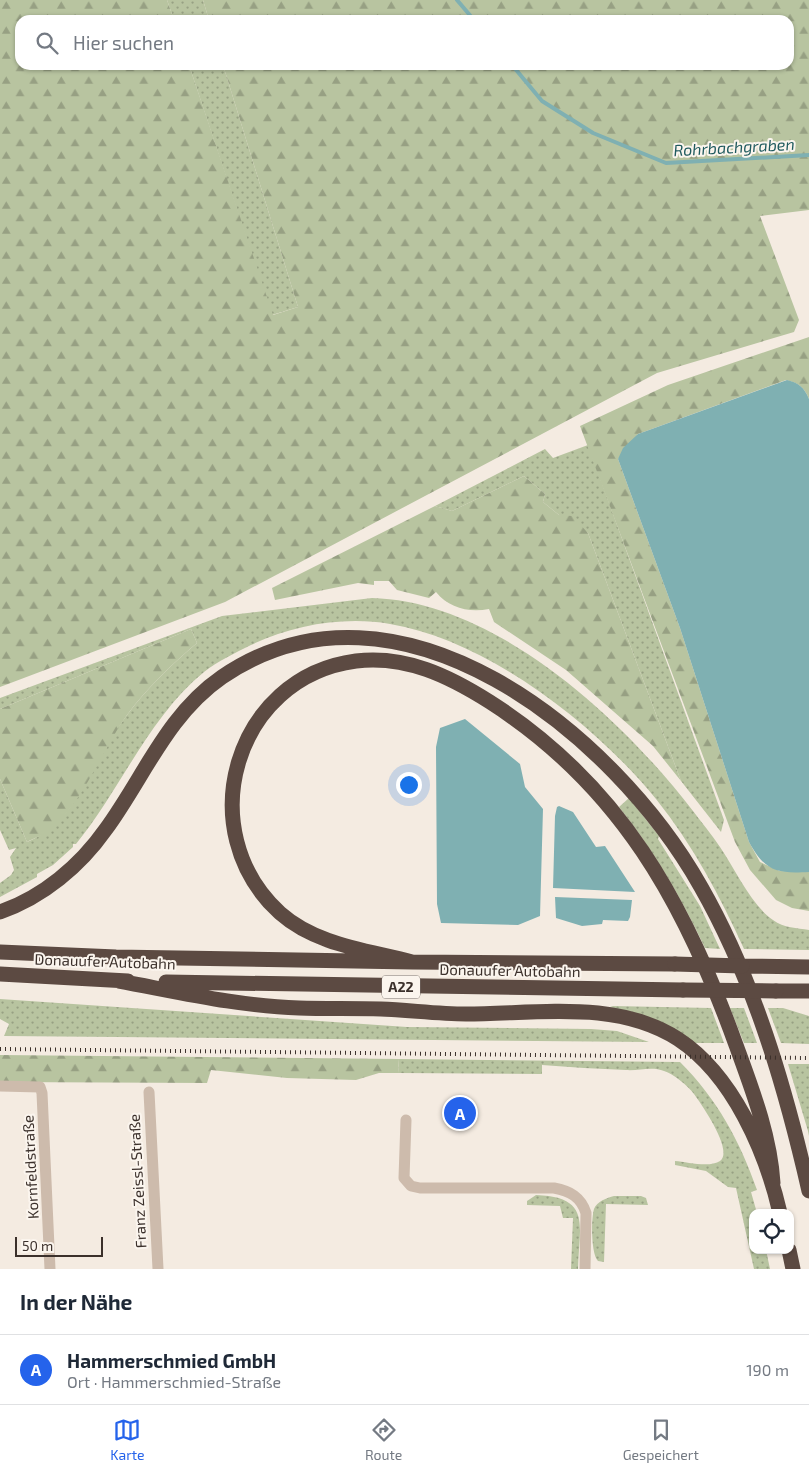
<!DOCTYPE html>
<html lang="de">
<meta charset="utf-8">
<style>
body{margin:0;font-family:"Exo 2",sans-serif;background:#f6f6f7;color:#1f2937}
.controls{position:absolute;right:15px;bottom:15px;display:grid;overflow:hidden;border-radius:10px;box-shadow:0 1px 4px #0004}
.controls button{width:45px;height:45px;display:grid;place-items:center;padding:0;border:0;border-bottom:1px solid #e0e1e3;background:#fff;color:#1f2937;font:25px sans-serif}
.scale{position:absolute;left:15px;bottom:12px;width:88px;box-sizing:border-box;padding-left:5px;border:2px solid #3b302b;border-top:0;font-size:14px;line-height:18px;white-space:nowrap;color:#3b302b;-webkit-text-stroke:4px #fbf5ee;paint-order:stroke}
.you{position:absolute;left:408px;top:784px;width:18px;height:18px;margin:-12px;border:4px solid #fff;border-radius:50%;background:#1a73e8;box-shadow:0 0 0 8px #1a73e833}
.badge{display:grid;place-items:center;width:32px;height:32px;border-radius:50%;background:#2563eb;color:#fff;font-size:16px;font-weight:700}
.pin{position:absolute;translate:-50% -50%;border:2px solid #fff;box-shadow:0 1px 5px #0006}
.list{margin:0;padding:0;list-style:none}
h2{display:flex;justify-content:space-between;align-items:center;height:65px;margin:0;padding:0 20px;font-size:21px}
h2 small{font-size:16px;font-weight:400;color:#747a83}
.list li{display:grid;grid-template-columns:32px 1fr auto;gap:15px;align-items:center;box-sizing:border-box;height:70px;padding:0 20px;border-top:1px solid #e0e1e3}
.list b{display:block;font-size:19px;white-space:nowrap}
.list p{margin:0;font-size:16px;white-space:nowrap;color:#747a83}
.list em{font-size:16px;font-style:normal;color:#747a83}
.icon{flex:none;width:28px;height:28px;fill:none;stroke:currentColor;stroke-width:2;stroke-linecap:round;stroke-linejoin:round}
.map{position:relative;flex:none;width:809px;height:1269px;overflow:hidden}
.search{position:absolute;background:#fff;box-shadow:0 1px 4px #0004;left:15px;right:15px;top:15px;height:55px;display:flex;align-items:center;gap:12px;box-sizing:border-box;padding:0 18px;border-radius:15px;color:#747a83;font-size:19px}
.sheet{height:135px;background:#fff}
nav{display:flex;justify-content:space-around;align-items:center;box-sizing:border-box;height:70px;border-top:1px solid #e0e1e3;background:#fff;font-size:14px;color:#747a83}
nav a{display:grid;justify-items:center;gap:2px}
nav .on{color:#2563eb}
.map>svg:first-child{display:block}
.grass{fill:url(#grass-dots)}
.forest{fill:url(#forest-firs)}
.water{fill:#7fb0b2}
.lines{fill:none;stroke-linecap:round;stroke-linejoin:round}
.stream{stroke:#7fb0b2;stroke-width:4}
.minor{stroke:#cdbbac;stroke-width:11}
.highway{stroke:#5c4a42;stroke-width:15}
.rail{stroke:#3b302b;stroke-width:4;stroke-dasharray:1 4;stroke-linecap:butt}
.highway-bridge{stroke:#5c4a42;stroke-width:15}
.labels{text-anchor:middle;stroke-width:4;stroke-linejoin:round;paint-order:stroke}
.shield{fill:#fbf5ee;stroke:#756b66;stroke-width:1}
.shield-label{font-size:14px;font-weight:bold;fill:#3b302b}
.street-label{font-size:15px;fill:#3b302b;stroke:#fbf5ee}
.water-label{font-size:16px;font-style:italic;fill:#1f5a5e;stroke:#fbf5ee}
</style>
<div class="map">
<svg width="809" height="1269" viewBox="0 0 809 1269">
<defs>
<pattern id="grass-dots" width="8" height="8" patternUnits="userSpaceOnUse" patternTransform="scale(1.25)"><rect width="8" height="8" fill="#b8c4a0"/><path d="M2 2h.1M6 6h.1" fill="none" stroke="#97a083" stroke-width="1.8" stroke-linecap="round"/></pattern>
<pattern id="forest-firs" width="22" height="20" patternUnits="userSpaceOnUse" patternTransform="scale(1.25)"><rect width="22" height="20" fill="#b8c4a0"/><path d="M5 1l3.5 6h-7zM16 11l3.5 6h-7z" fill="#97a083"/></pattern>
</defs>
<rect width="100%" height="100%" fill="#f4ebe1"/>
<path class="grass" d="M 167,0 L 203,0 L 209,20 L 174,20 Z
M 189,65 L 223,65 L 298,307 L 272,315 Z
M 588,445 L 724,820 L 721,832 L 681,781 L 588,533 L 559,515 L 543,502 L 545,494 L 524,476 L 452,511 L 435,506 L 545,449 L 553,458 Z
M 372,598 C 495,601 622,718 693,811 C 702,823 712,835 720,847 C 735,869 752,906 773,920 C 784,928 797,928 809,930 L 809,950 L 744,949 C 720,896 693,845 656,799 C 595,724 487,640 390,624 C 344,616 293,625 251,645 C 235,653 218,661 204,672 C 148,718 121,789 76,844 L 73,844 L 73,847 L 53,865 L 37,874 L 37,877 L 0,897 L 0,883 L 11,875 L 14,870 L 10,857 L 16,848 L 9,850 L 0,830 L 0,779 L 27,842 C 68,825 83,787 103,750 C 110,738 119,726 127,715 C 147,688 171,665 197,643 L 191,629 L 0,709 L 0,698 L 222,616 Z
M 629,798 L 659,836 L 658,839 L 700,906 L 720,949 L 705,948 C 681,897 654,851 619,807 Z
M 0,999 L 407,1027 L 591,1029 L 617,1031 L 649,1042 L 4,1036 L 9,1024 L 0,1019 Z
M 613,1006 L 711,1008 L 724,1043 L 694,1043 L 627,1011 L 610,1007 Z
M 730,1008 L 744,1008 L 757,1043 L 744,1043 Z
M 768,1008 L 783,1008 L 809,1016 L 809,1044 L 781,1043 Z
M 399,1059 L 680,1062 C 717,1099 740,1141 757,1190 L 751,1192 L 757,1213 L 753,1213 L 753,1250 L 766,1250 L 770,1269 L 754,1269 L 736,1188 L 728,1187 L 706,1171 L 675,1165 L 675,1161 C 687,1162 710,1168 720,1161 C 734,1151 702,1105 694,1094 C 688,1086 674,1074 664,1071 C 652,1066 639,1071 626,1070 C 598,1069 570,1067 542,1065 L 542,1074 L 398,1073 Z
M 788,1064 L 809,1064 L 809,1136 L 808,1131 Z
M 536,1195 C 592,1197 579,1225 578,1269 L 571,1269 L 573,1218 L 563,1218 L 560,1206 L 527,1205 L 527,1201 Z
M 614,1196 L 641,1196 L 646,1198 L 648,1205 L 606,1204 L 604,1262 L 598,1261 C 591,1254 591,1220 594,1209 C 597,1201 607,1198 614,1196 Z"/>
<path class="forest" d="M 0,0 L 167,0 L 174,20 L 20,20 L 20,65 L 189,65 L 273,315 L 298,307 L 223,65 L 789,65 L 789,20 L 209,20 L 203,0 L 809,0 L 809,210 L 760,216 L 799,320 L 794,332 L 657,373 L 225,602 L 0,687 Z
M 809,337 L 809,399 C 804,387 799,383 786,380 L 638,434 L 618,459 L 680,628 L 749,842 L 760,862 L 780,871 L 809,872 L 809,911 L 792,908 L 776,900 L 750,870 L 735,842 L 580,426 L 668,385 Z
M 524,476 L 545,494 L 543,502 L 559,515 L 572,516 L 588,533 L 681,781 L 653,746 L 566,670 L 494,622 L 489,609 C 469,613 449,608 436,592 L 429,598 L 397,590 L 389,581 L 374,581 L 374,585 L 358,583 L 275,600 L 272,588 L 435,506 L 452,511 Z
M 191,629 L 197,643 C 171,665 147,688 127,715 C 101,751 85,800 50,830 C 44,835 34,838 27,842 L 0,779 L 0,709 Z
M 0,1055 L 399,1059 L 398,1073 L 379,1073 L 356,1080 L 287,1078 L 211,1070 L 207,1083 L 0,1082 Z"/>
<path class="water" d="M 787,380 C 799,383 804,387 809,399 L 809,872 C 776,874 765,871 749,842 L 680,628 L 618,459 L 623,448 L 638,434 Z
M 465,719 L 520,764 L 525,787 L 543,809 L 540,916 L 518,925 L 441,923 L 437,904 L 436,747 L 440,728 Z
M 559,806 L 573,812 L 596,847 L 605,846 L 635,892 L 553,888 L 555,816 L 557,807 Z
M 555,897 L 632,900 L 630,917 L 628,921 L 603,920 L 602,924 L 582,926 L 556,918 Z"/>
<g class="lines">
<path class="stream" d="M 457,0 L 474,20
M 512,65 L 542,101 L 593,133 L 666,163 L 809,155"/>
<path class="minor" d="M 0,1086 L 40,1087 L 42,1093 L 50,1269
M 149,1092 L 158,1269
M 406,1120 L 404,1178 L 411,1186 L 420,1188 L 554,1188 C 570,1191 581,1197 586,1213 L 585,1269"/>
<path class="highway" d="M 0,912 C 43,897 80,866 106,829 C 144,777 167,715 222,677 C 398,557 615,734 701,887 C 754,980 785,1086 809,1191
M 0,952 L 116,957 L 412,962 L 675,964
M 412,962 C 367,950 316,945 280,913 C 190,831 234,677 356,661 C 406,655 449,676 490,702 C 620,785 685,903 736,1045 C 752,1089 770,1135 773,1183
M 742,966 L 809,967
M 0,974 L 128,981
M 119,981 C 179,992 238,1006 299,1008 C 326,1009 354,1008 381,1009 C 409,1010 438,1014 466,1014 C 536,1014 616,999 678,1039 C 733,1075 766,1152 780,1213
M 166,982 L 683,990
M 776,991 L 809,991
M 789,1250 L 793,1269"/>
<path class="rail" d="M 0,1049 L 809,1058"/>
<path class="highway-bridge" d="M 675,964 L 742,966
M 683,990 L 776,991"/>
</g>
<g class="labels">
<rect class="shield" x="382" y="975.5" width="38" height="23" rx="4"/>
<g class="shield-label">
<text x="401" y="992">A22</text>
</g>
<g class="street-label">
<text transform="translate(105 962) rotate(2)" y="5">Donauufer Autobahn</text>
<text transform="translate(510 971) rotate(1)" y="5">Donauufer Autobahn</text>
<text transform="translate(31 1167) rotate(-93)" y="5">Kornfeldstraße</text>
<text transform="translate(138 1181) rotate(-93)" y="5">Franz Zeissl-Straße</text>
</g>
<g class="water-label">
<text transform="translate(734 147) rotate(-3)" y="6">Rohrbachgraben</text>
</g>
</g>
</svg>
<div class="controls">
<button><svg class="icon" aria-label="locate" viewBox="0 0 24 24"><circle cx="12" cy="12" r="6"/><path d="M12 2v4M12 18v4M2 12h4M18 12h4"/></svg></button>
</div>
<div class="scale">50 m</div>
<div class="you"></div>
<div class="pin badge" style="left:460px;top:1113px">A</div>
<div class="search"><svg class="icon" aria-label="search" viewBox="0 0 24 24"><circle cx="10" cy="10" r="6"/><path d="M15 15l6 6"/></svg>Hier suchen</div>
</div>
<section class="sheet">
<h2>In der Nähe<small></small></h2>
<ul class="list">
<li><span class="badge">A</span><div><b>Hammerschmied GmbH</b><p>Ort · Hammerschmied-Straße</p></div><em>190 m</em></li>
</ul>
</section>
<nav>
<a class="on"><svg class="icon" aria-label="map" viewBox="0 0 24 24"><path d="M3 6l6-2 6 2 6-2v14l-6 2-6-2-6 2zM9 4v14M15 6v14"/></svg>Karte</a>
<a><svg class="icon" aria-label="directions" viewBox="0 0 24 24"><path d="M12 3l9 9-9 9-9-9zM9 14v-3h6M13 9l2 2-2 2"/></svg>Route</a>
<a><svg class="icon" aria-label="saved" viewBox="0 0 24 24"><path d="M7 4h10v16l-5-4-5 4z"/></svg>Gespeichert</a>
</nav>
